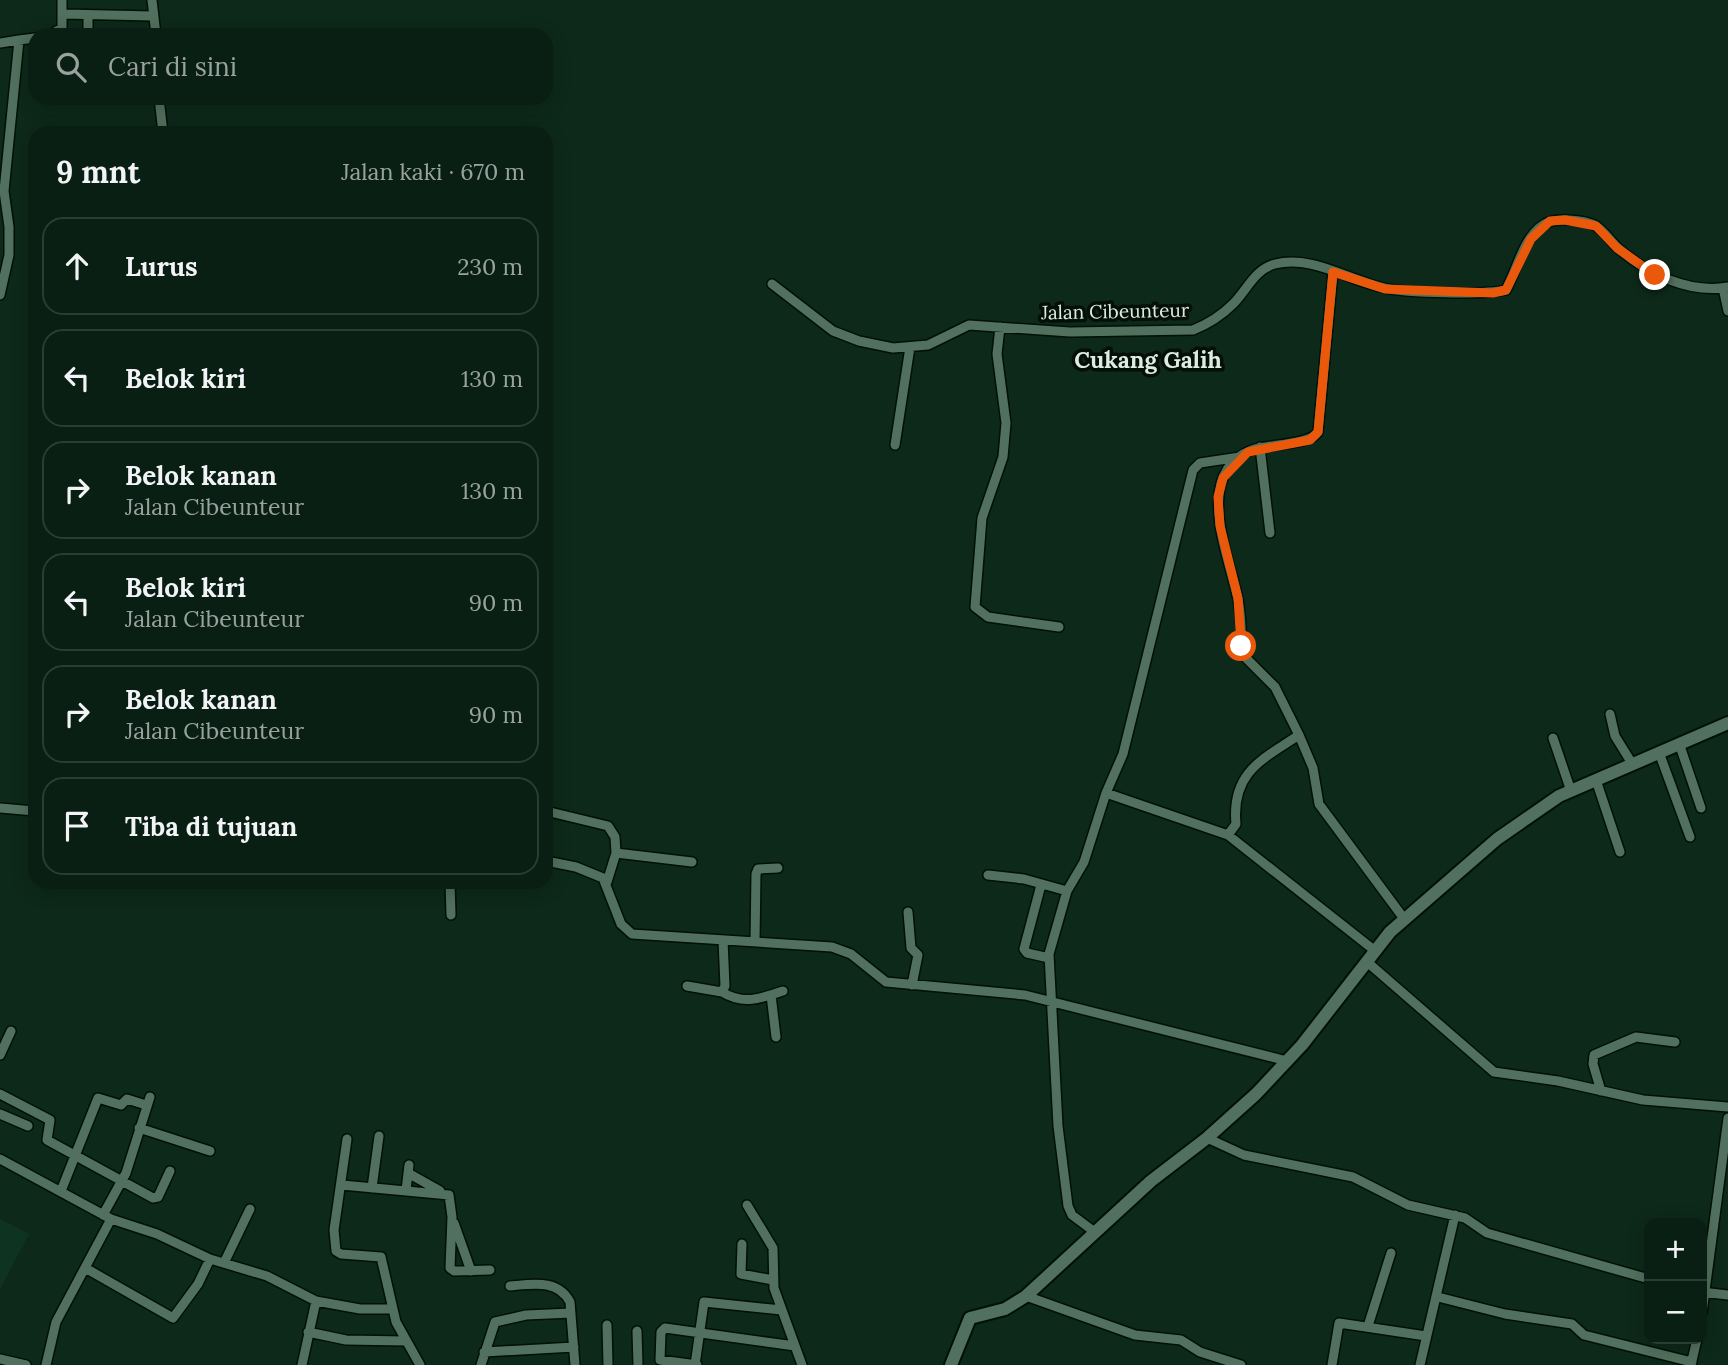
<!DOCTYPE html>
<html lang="id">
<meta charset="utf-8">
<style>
body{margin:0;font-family:Lora,serif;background:#13271d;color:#f1f3f6}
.controls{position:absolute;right:21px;bottom:21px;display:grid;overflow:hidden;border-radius:14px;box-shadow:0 4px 18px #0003}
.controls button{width:63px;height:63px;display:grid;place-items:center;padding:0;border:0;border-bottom:2px solid #2a3d34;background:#0a1f14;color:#f1f3f6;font:35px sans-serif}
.stop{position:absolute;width:21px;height:21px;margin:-16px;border:5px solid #ea580c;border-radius:50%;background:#fff}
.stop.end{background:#ea580c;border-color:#fff;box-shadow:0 2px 7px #0008}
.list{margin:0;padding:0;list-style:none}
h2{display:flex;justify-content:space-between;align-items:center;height:91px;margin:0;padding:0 28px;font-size:30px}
h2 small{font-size:23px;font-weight:400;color:#99a2a0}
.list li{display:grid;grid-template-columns:46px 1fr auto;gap:21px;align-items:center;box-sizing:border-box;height:98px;margin:0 14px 14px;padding:0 14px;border:2px solid #2a3d34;border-radius:21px}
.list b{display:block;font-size:26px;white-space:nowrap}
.list p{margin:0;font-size:23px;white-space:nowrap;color:#99a2a0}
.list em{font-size:23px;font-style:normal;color:#99a2a0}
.icon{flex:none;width:38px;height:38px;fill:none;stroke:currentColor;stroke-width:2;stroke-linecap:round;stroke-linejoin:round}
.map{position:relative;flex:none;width:1728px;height:1365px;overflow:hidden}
.search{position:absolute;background:#0a1f14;box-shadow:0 4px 18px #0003;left:28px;top:28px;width:525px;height:77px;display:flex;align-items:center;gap:18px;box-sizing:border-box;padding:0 24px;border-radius:21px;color:#99a2a0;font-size:26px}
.panel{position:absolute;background:#0a1f14;box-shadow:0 4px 18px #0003;left:28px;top:126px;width:525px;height:763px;border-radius:21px}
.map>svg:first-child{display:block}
.built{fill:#0e3321}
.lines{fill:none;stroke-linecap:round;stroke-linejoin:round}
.street-casing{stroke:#001105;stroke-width:12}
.secondary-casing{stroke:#001105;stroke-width:16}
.street{stroke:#52705e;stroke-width:9}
.secondary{stroke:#52705e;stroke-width:12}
.route{stroke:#ea580c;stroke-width:9}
.labels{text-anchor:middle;stroke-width:7;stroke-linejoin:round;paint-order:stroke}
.street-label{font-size:19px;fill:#dcece2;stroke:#040f08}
.quarter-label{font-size:23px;font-weight:bold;fill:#dcece2;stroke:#040f08}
</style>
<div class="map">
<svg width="1728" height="1365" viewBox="0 0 1728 1365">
<rect width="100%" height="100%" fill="#0d291a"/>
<path class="built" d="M 0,1219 L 29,1234 L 0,1289 Z"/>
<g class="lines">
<g class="street-casing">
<path id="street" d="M 152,0 L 156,35
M 64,14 L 152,16
M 88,15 L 88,35
M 50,35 L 62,28 L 62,0
M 0,43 L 19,40
M 159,98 L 163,133
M 772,284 L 833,331 L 859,341 L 893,348 L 928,345 L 969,325 L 1070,332 L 1193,330 C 1208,324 1222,315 1233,304 C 1247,290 1255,269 1275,264 C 1312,255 1348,280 1384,288 C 1407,293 1484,295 1506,290 C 1517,270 1523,238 1543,225 C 1554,217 1584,219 1596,226 C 1605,232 1611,242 1619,249 C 1648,274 1689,294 1728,287
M 1723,288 L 1728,311
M 0,295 L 9,255 L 9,227 L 4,191 L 19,40 L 35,38
M 1000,327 L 997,354 L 1006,423 L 1003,457 L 982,518 L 975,607 L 988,617 L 1059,627
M 895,445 L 910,347
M 1260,447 L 1270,533
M 1610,714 L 1615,736 L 1633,765
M 1299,735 L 1275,687 L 1242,654 C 1241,635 1242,614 1237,595 C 1228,554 1193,472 1252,450 C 1268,444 1310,445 1318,432 L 1333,272
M 1553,738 L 1571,791
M 1680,746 L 1701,808
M 1660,755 L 1690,837
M 1596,780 L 1620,852
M 1106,793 L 1123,754 L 1193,470 L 1200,463 L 1240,457
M 0,808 L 35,811
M 546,811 L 608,826 L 615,837 L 616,853
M 1228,835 L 1374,950
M 546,861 L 576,867 L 603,878 L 621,924 L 632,934 L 832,947 L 851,954 L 886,982 L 1025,995 L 1287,1061
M 988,875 L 1024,879 L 1067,891 L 1049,954 L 1058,1126 L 1068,1206 L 1072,1215 L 1096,1233
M 450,882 L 451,915
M 607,882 L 616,853 L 692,862
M 1041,885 L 1024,949 L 1027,953 L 1049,958
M 1067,891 L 1084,862 L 1106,793 L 1228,835 L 1236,824 C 1231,772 1263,759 1299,735 L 1313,768 L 1319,804 L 1405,920
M 908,912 L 911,948 L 918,955 L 912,985
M 755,941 L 756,874 L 758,869 L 778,868
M 1366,961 L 1494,1072 L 1558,1081 L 1643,1100 L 1728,1107
M 687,986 L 722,992 L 725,986 L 723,940
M 722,992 C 743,1005 760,999 783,991
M 771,995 L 776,1037
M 0,1055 L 11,1031
M 1601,1091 L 1593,1064 L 1594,1055 L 1636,1037 L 1675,1042
M 0,1094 L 50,1120 L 47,1140 L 153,1198 L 158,1197 L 170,1171
M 0,1114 L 28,1126
M 139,1128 L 210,1151
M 1207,1138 L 1244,1155 L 1353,1177 L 1408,1205 L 1465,1218 L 1487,1233 L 1649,1279
M 347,1139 L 334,1230 L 336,1251 L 341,1254 L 381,1257 L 396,1322 L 420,1365
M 0,1159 L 111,1219 L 157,1234 L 210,1259 L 267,1276 L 316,1301 L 360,1309 L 393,1309
M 408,1173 L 440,1191
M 342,1185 L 449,1195 L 452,1217 L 450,1268 L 454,1271 L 490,1270
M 372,1188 L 379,1136
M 406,1190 L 409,1165
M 61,1191 L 98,1098 L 121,1105 L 127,1099 L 146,1105
M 747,1205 L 773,1248 L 774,1288 L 802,1365
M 103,1215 L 126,1173 L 150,1097
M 454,1223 L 471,1271
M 742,1244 L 741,1274 L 773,1280
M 224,1263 L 250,1209
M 87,1269 L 173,1318 L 198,1284 L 210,1259
M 510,1286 C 533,1284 558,1279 570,1302 L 575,1365
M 1702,1292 L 1728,1295
M 1026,1296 L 1135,1335 L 1181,1340 L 1200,1352 L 1241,1365
M 1438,1297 L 1505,1314 L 1572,1324 L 1584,1335 L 1692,1362
M 1702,1313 L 1728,1118
M 607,1325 L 608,1365
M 1368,1326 L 1391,1253
M 637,1331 L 638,1365
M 308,1332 L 346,1340 L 405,1341
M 484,1352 L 574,1347
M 0,1359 L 26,1365
M 46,1365 L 56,1322 L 111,1219
M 302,1365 L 316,1301
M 481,1365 L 495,1322 L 526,1315 L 571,1313
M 695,1365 L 704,1302 L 782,1310
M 697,1365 L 660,1360 L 661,1332 L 665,1328 L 795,1346
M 1332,1365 L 1339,1323 L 1426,1336
M 1420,1365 L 1455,1215
M 1691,1365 L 1697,1339"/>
</g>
<g class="secondary-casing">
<path id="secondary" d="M 951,1365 L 970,1318 L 1005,1309 L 1026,1296 L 1151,1181 L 1207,1138 L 1256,1094 L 1302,1045 L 1390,932 L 1497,839 L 1559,796 L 1728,723"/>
</g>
<use href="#street" class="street"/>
<use href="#secondary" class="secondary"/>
</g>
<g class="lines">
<path class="route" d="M 1241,646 L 1238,598 L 1220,526 L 1218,497 L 1223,478 L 1248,452 L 1310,440 L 1318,432 L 1333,272 L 1385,289 L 1493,293 L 1506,290 L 1531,239 L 1550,221 L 1565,220 L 1596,226 L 1617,248 L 1655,275"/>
</g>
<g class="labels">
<g class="street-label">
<text transform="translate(1115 311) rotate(-1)" y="7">Jalan Cibeunteur</text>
</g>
<g class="quarter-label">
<text x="1148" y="368">Cukang Galih</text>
</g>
</g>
</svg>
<div class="controls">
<button>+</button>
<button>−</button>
</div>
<div class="stop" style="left:1241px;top:646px"></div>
<div class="stop end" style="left:1655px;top:275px"></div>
<div class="search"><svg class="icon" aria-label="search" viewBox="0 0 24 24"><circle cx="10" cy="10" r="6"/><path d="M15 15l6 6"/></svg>Cari di sini</div>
<section class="panel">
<h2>9 mnt<small>Jalan kaki · 670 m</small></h2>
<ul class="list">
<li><svg class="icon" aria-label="ahead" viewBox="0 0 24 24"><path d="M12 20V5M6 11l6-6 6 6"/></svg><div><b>Lurus</b></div><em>230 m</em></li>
<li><svg class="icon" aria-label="left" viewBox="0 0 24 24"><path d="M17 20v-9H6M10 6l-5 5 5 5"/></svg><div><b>Belok kiri</b></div><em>130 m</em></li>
<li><svg class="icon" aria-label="right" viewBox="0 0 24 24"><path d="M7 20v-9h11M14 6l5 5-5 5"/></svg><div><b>Belok kanan</b><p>Jalan Cibeunteur</p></div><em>130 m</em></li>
<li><svg class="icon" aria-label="left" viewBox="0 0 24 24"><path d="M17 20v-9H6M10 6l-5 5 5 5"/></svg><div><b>Belok kiri</b><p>Jalan Cibeunteur</p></div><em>90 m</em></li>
<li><svg class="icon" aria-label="right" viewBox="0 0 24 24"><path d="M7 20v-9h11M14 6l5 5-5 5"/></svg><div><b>Belok kanan</b><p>Jalan Cibeunteur</p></div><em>90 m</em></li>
<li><svg class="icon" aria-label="arrive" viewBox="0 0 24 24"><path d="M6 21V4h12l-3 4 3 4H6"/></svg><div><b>Tiba di tujuan</b></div></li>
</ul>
</section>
</div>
